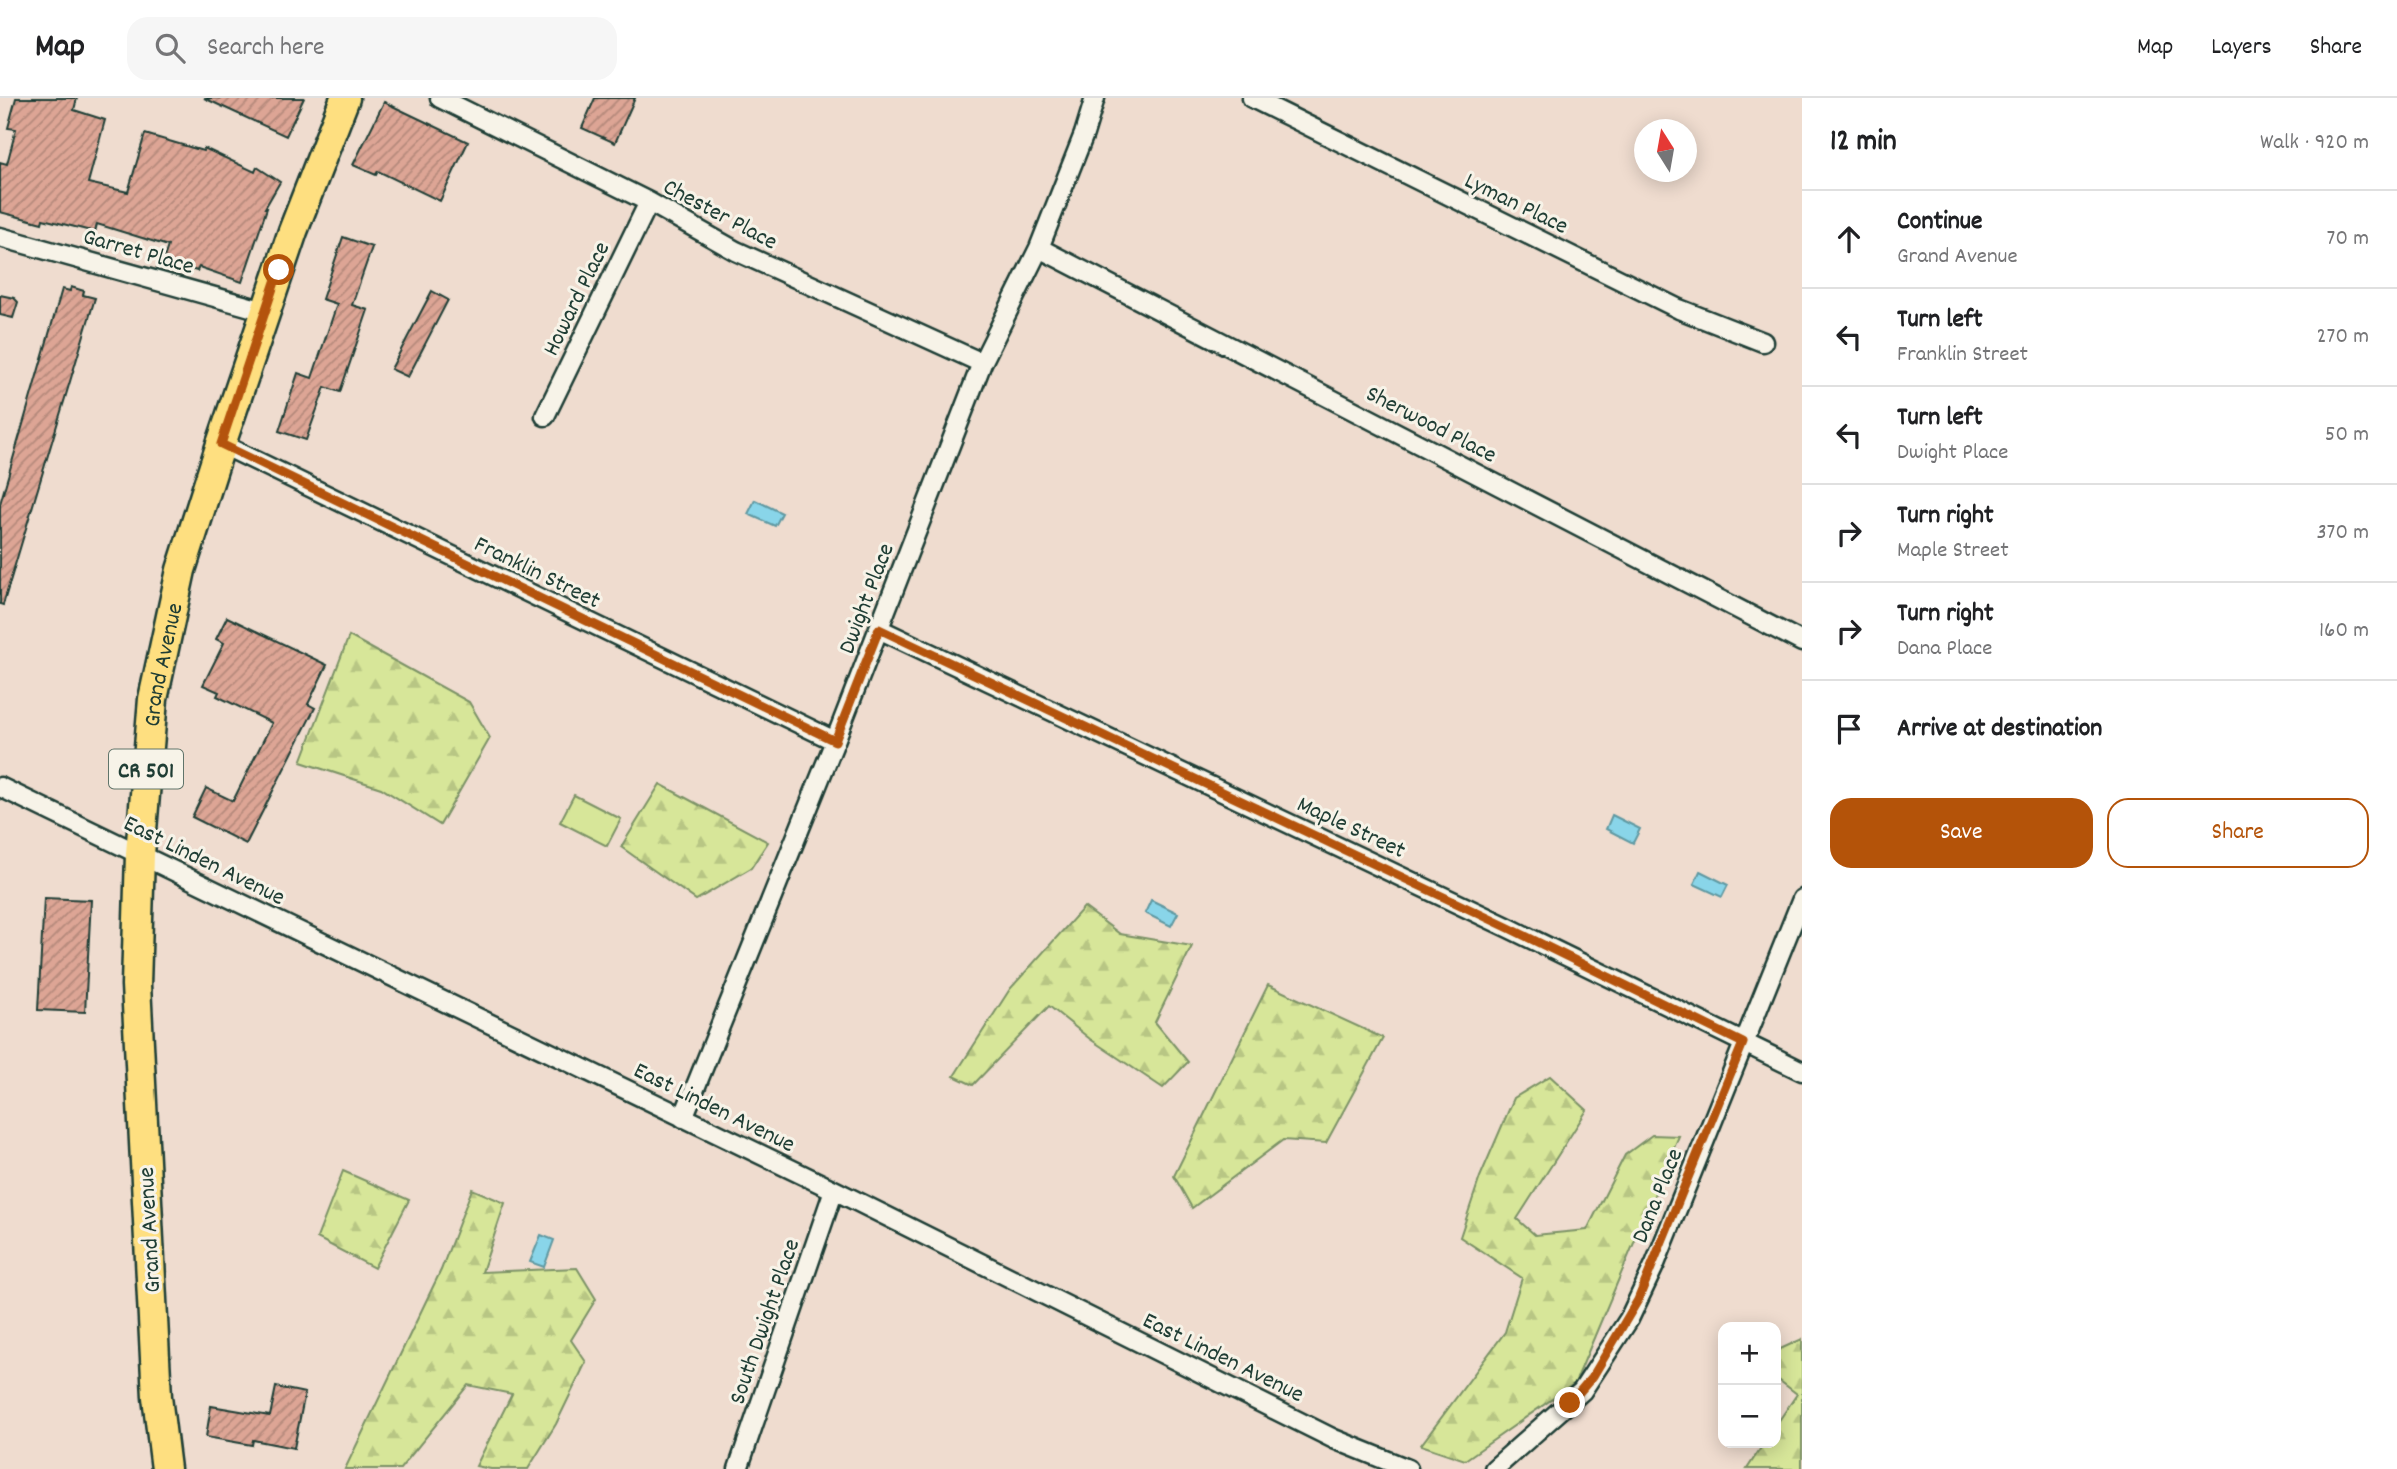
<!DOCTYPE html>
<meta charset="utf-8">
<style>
body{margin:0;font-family:Dekko,sans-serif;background:#f6f6f6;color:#202124}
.controls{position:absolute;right:21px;bottom:21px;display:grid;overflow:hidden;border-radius:14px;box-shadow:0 4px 18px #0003}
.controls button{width:63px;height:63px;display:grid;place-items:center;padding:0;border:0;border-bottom:2px solid #e0e0e0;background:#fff;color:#202124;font:35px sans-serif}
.compass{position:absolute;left:1634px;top:21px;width:63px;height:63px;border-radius:50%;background:#fff;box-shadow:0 4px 18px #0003;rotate:349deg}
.stop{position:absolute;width:21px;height:21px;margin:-16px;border:5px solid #b45309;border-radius:50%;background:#fff}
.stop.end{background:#b45309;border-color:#fff;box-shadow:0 2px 7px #0008}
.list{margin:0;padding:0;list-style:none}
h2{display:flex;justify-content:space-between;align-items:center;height:91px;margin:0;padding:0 28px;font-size:30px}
h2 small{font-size:23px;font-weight:400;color:#757577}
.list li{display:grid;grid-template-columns:46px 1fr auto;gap:21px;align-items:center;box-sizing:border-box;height:98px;padding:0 28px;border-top:2px solid #e0e0e0}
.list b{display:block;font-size:26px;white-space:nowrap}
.list p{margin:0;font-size:23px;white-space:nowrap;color:#757577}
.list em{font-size:23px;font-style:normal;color:#757577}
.actions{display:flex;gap:14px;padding:21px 28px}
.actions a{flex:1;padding:16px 0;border:2px solid #b45309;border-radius:21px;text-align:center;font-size:24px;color:#b45309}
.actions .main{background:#b45309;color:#fff}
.icon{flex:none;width:38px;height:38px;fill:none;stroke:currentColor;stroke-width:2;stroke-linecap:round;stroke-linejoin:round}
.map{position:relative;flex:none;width:1802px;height:1371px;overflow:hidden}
header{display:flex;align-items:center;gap:42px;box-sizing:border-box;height:98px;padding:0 35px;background:#fff;border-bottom:2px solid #e0e0e0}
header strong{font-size:33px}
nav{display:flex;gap:38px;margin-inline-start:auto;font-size:24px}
.search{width:490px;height:63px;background:#f6f6f6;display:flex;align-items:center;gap:18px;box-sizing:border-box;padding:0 24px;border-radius:21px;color:#757577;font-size:26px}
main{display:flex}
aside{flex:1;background:#fff}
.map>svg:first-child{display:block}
.forest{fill:url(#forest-firs);stroke:#7b9266;stroke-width:2}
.pitch{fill:#d7e699;stroke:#7b9266;stroke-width:2}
.water{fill:#89d5e9;stroke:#5f98a1;stroke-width:2}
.building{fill:url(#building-hatch);stroke:#1f3d34;stroke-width:2}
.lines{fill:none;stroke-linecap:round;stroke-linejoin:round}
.minor-casing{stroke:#1f3d34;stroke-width:23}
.primary-casing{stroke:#1f3d34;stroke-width:33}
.minor{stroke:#f7f3e8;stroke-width:18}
.primary{stroke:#fedf80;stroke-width:28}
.route{stroke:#b45309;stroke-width:9}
.labels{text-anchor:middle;stroke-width:6;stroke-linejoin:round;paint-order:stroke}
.shield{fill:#f7f3e8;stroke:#60746a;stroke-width:2}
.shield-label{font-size:23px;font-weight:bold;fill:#1f3d34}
.street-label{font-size:24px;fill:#1f3d34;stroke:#f7f3e8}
</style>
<header>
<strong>Map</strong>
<div class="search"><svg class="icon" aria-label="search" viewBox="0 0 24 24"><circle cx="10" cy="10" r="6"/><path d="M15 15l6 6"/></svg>Search here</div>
<nav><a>Map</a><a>Layers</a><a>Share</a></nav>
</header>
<main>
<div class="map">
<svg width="1802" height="1371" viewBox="0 0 1802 1371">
<defs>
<pattern id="forest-firs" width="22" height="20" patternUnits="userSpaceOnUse" patternTransform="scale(1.75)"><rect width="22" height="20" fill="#d7e699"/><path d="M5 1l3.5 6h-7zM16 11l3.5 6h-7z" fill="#b8c684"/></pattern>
<pattern id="building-hatch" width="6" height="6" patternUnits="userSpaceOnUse" patternTransform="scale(1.75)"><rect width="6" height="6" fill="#dda595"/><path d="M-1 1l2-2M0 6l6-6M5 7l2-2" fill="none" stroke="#b3887a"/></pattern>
</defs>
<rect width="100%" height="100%" fill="#efdccf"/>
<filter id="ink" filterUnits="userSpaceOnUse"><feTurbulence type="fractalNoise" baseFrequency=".0143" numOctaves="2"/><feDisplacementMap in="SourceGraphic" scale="14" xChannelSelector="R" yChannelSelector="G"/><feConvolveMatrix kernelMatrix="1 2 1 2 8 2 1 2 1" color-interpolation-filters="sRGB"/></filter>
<g filter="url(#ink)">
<path class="forest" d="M 349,538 L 469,604 L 490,640 L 440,727 L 381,690 L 301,664 Z
M 660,686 L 768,744 L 751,770 L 696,802 L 621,749 Z
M 1084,809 L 1120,836 L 1192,848 L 1155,924 L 1188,964 L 1163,990 L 1090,941 L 1049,908 L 973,987 L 954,978 L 1010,891 Z
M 1268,887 L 1383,940 L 1326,1045 L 1283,1042 L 1192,1110 L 1174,1078 Z
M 1550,978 L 1587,1012 L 1517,1121 L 1535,1137 L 1587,1132 L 1625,1057 L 1652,1037 L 1679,1038 L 1575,1285 L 1465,1362 L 1421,1347 L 1505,1234 L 1522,1180 L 1460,1139 L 1480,1079 L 1514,1000 Z
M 343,1073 L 409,1102 L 374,1170 L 317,1140 Z
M 472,1091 L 505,1105 L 482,1174 L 577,1170 L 596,1201 L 571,1242 L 586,1264 L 556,1326 L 528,1371 L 491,1371 L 476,1368 L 512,1296 L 468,1287 L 400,1371 L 345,1371 L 441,1172 Z
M 1802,1241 L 1802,1371 L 1747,1371 L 1764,1345 L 1776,1345 L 1776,1327 L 1797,1296 L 1776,1280 L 1776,1253 Z"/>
<path class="pitch" d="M 574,697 L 621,721 L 607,748 L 560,724 Z"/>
<path class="water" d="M 755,402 L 782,415 L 775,428 L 748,416 Z
M 1612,717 L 1640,731 L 1633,745 L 1606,731 Z
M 1700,773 L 1728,787 L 1722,799 L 1694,786 Z
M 1151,802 L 1178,815 L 1171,828 L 1145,815 Z
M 541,1137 L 554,1142 L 544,1169 L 530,1164 Z"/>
<path class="building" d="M 16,0 L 77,0 L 74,12 L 105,22 L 88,85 L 128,94 L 145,36 L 203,53 L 204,50 L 255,74 L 257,69 L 280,84 L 265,110 L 267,110 L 242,184 L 199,169 L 197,173 L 163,163 L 168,148 L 97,126 L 95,134 L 43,121 L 42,125 L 0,114 L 0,64 L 7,66 L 16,31 L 8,30 Z
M 204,0 L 304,0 L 286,38 Z
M 595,0 L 635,0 L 615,45 L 582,30 Z
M 384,4 L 468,44 L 440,103 L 378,73 L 376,77 L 353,67 Z
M 343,139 L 372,149 L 352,207 L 368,212 L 340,294 L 325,289 L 306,342 L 279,333 L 298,275 L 312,280 L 337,206 L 322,201 Z
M 71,189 L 84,193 L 83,197 L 95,200 L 3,507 L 0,506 L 0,406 L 62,191 L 70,193 Z
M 432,193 L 448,202 L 408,279 L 391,271 Z
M 0,197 L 14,200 L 18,204 L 13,220 L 0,217 Z
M 227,519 L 327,567 L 308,606 L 315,610 L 246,746 L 192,719 L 206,690 L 233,703 L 272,625 L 217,598 L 219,594 L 203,587 L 224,545 L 216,541 Z
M 44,800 L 91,802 L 85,914 L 38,912 Z
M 276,1289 L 305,1295 L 294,1350 L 253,1342 L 252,1347 L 206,1339 L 211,1308 L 270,1318 Z"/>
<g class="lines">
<g class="minor-casing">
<path id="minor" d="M 440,0 L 649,104 L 736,153 L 982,265
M 1252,0 L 1679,211 L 1763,244
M 0,139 L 265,213
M 1039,150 L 1802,544
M 545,318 L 649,104
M 221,346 L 835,643
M 879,531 L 1509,830 L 1802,973
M 0,689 L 834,1092 L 1334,1341 L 1408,1371
M 683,1020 L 835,643 L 982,265 L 1039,150 L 1084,36 L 1095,0
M 738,1371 L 834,1092
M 1494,1371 L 1582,1293 L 1629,1221 L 1655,1166 L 1802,801"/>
</g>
<g class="primary-casing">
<g id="primary">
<path id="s1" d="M 166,1371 L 157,1299 L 136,887 L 140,756 L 153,601 L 181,472 L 221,346 L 293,133 L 345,0"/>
</g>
</g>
<use href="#minor" class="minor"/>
<use href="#primary" class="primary"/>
</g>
</g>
<g class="lines" filter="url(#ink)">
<path class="route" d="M 279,172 L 221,346 L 835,643 L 879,531 L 1509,830 L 1743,945 L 1638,1202 L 1593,1278 L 1570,1305"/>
</g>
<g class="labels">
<rect class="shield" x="109" y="651.5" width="74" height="39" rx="5"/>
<g class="shield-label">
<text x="146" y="679">CR 501</text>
</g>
<g class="street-label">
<text transform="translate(1517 104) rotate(26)" y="8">Lyman Place</text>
<text transform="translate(721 115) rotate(28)" y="8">Chester Place</text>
<text transform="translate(139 152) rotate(16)" y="8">Garret Place</text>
<text transform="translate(575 200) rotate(-64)" y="8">Howard Place</text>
<text transform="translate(1432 325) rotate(27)" y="8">Sherwood Place</text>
<text transform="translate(538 473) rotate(26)" y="8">Franklin Street</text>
<text transform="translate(865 500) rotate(-69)" y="8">Dwight Place</text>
<text dy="8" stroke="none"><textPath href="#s1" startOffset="807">Grand Avenue</textPath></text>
<text transform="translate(1352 728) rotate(25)" y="8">Maple Street</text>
<text transform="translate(205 761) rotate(26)" y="8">East Linden Avenue</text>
<text transform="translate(715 1008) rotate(26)" y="8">East Linden Avenue</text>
<text transform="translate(1656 1097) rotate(-68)" y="8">Dana Place</text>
<text transform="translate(148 1132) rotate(-93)" y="8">Grand Avenue</text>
<text transform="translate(763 1223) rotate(-71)" y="8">South Dwight Place</text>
<text transform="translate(1224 1258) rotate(26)" y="8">East Linden Avenue</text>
</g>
</g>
</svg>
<div class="controls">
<button>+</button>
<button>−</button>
</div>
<svg class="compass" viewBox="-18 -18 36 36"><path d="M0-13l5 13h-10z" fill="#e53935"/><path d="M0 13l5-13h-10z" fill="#757577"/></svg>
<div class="stop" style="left:279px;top:172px"></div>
<div class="stop end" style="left:1570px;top:1305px"></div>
</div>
<aside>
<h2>12 min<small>Walk · 920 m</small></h2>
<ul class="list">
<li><svg class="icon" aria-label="ahead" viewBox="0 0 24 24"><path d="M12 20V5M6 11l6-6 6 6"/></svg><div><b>Continue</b><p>Grand Avenue</p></div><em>70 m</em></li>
<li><svg class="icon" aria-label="left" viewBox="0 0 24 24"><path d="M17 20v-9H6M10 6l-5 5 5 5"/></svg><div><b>Turn left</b><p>Franklin Street</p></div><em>270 m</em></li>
<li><svg class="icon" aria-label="left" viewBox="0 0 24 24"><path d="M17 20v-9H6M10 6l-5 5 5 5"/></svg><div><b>Turn left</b><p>Dwight Place</p></div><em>50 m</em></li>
<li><svg class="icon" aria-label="right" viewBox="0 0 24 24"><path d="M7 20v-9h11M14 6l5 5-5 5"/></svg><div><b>Turn right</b><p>Maple Street</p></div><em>370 m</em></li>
<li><svg class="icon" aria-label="right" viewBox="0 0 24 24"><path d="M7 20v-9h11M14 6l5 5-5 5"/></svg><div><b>Turn right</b><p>Dana Place</p></div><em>160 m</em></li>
<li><svg class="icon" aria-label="arrive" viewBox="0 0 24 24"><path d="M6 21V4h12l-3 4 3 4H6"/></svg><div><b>Arrive at destination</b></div></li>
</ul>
<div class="actions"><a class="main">Save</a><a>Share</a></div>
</aside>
</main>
